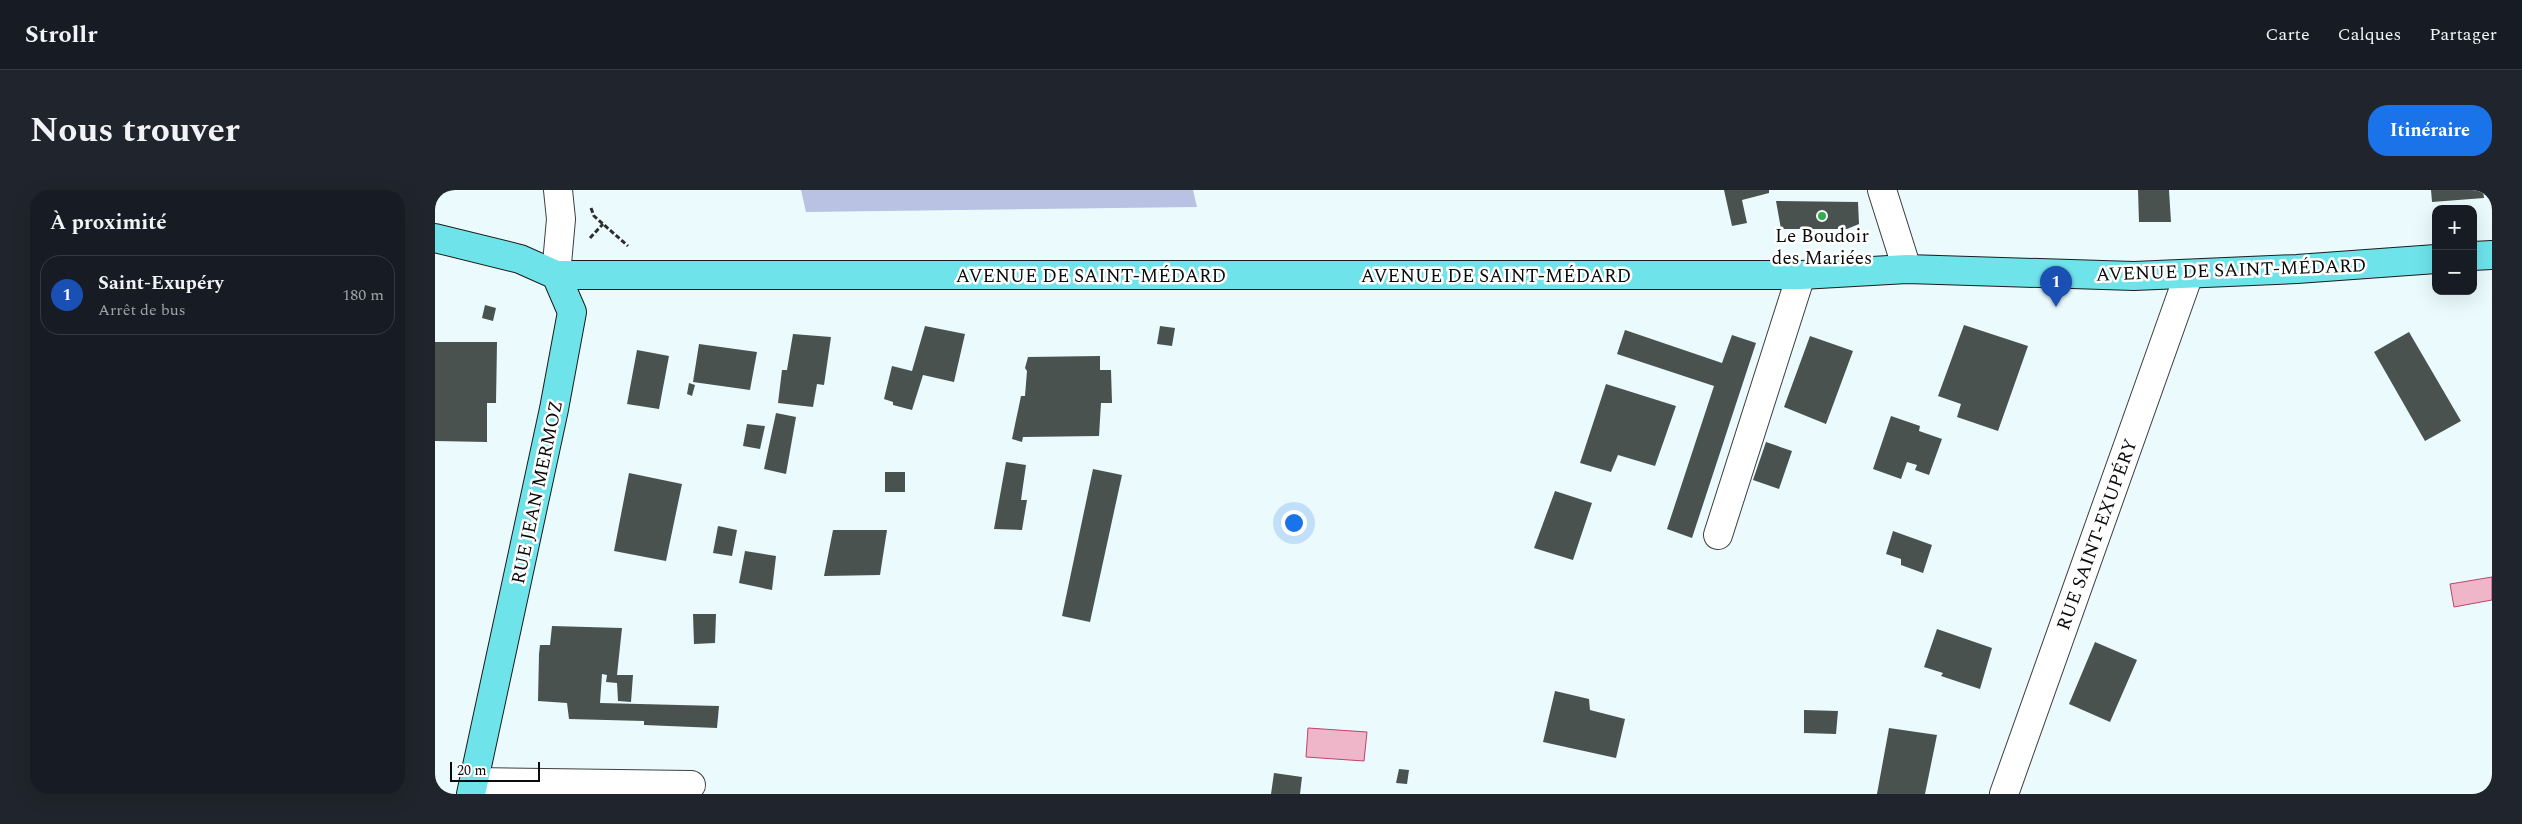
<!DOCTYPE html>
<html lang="fr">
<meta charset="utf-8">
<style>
body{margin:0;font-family:Spectral,serif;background:#20242c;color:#f1f3f6}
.controls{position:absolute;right:15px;top:15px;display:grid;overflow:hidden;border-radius:10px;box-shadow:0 5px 20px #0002}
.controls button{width:45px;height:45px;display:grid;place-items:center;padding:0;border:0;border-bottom:1px solid #363941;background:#171b24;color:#f1f3f6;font:25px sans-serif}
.scale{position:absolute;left:15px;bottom:12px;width:90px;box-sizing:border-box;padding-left:5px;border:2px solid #0b0b0b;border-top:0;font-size:14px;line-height:18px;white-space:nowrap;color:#0b0b0b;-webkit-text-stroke:4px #fff;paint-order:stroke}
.you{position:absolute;left:858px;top:332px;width:18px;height:18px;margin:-12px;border:4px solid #fff;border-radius:50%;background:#1a73e8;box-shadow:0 0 0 8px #1a73e833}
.badge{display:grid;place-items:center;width:32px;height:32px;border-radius:50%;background:#1a73e8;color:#fff;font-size:16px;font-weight:700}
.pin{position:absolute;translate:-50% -41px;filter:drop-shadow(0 1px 2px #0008)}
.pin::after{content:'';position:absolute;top:26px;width:18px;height:15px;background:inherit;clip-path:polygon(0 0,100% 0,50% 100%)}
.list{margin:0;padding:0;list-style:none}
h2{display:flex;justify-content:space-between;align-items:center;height:65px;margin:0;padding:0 20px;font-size:21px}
h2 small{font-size:16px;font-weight:400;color:#9ea1a6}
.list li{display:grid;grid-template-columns:32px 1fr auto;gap:15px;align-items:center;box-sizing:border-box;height:80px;margin:0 10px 10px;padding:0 10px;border:1px solid #363941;border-radius:20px}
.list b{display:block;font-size:19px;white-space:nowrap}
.list p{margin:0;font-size:16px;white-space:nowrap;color:#9ea1a6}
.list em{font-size:16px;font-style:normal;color:#9ea1a6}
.map{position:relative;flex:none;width:2057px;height:604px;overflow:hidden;border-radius:20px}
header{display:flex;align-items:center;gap:30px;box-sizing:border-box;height:70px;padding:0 25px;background:#171b24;border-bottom:1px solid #363941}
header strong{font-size:24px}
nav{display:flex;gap:28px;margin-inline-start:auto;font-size:18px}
.intro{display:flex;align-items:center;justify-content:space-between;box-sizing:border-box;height:120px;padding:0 30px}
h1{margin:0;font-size:35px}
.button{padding:12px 22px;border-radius:20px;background:#1a73e8;color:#fff;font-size:18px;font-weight:700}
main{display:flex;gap:30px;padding:0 30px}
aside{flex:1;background:#171b24;border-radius:20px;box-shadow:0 5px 20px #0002}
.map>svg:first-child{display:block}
.green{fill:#b9c2e3}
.water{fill:#efb5c8;stroke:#be4468}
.building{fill:#49524f}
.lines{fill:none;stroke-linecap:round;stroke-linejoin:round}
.minor-casing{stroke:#3e3e3e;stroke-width:30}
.major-casing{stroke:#1c1c1c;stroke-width:30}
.path{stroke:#2d2d2d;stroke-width:3;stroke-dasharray:5 2.5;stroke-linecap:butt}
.minor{stroke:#fff;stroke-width:28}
.major{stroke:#6ee3ea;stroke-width:28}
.poi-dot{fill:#32ac51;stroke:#fff;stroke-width:2}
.labels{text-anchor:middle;stroke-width:5;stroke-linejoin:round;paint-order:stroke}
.poi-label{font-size:19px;fill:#0b0b0b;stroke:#fff}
.street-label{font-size:19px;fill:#0b0b0b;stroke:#fff}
</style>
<header>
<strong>Strollr</strong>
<nav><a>Carte</a><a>Calques</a><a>Partager</a></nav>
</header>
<div class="intro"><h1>Nous trouver</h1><a class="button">Itinéraire</a></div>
<main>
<aside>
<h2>À proximité<small></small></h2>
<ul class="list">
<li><span class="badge" style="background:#1a4fb4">1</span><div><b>Saint-Exupéry</b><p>Arrêt de bus</p></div><em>180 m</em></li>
</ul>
</aside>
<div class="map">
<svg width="2057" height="604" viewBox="0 0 2057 604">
<rect width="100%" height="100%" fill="#ebfbfd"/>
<path class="green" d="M 366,0 L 758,0 L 762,17 L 371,22 Z"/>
<path class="water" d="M 2057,387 L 2057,410 L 2019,417 L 2015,394 Z
M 873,538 L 932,542 L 929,571 L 871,567 Z"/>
<path class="building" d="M 1289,0 L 1334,0 L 1334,3 L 1307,10 L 1312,33 L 1297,36 Z
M 1703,0 L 1734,0 L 1736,32 L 1704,32 Z
M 1996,0 L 2048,0 L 2049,8 L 1997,12 Z
M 1341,11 L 1423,12 L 1424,34 L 1412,39 L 1346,39 Z
M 50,115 L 61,118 L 58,131 L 47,128 Z
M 1529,135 L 1593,156 L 1563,241 L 1522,227 L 1526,214 L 1503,206 Z
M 490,136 L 530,144 L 519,192 L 488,185 L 477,220 L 458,215 L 458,212 L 449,209 L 457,176 L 477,181 Z
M 725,136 L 740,138 L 737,156 L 722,154 Z
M 1190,140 L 1287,173 L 1297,145 L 1321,153 L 1257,348 L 1232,339 L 1279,196 L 1182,164 Z
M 1974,142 L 2026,231 L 1990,251 L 1939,162 Z
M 358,144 L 396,147 L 389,195 L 382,194 L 378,217 L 343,213 L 347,180 L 352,180 Z
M 1375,146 L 1418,161 L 1391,234 L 1349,217 Z
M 0,152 L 62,152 L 61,213 L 52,213 L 52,252 L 0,251 Z
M 264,154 L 322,162 L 315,200 L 258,192 Z
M 202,160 L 234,166 L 224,219 L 192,214 Z
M 665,166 L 665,180 L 676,180 L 677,213 L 666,213 L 664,246 L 588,247 L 587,252 L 577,249 L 586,206 L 590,206 L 592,181 L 590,178 L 593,167 Z
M 254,193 L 260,195 L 257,206 L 252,204 Z
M 1171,194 L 1241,216 L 1220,276 L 1183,265 L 1176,282 L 1145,273 Z
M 341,223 L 361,227 L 351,284 L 329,279 Z
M 1456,226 L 1485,236 L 1484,241 L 1507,249 L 1494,285 L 1480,280 L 1482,275 L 1472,272 L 1466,289 L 1438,279 Z
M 312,234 L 330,236 L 325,259 L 308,256 Z
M 1331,252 L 1357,261 L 1344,299 L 1318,290 Z
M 571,272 L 591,275 L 586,310 L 592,310 L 587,340 L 559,339 Z
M 658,279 L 687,285 L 655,432 L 627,426 Z
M 450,282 L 470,282 L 470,302 L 450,302 Z
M 194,283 L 247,294 L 231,371 L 179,361 Z
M 1120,301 L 1157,313 L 1138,370 L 1099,358 Z
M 283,336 L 302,340 L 297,366 L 278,363 Z
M 398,340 L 452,340 L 445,385 L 389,386 Z
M 1458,341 L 1497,355 L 1488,383 L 1466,375 L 1466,369 L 1451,364 Z
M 310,361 L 341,366 L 337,400 L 304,393 Z
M 258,424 L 281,424 L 280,453 L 259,454 Z
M 117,436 L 187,438 L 182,485 L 198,485 L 196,512 L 183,511 L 182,493 L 171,492 L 172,485 L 167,484 L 165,513 L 284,516 L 282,538 L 209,535 L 209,531 L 134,529 L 132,513 L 103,511 L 104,464 L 105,455 L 115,455 Z
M 1502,439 L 1557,458 L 1545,499 L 1506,486 L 1508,483 L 1489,477 Z
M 1660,452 L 1702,470 L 1675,532 L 1634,514 Z
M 1120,501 L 1154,509 L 1155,520 L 1190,529 L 1181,568 L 1108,552 Z
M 1369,520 L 1403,521 L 1401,544 L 1369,543 Z
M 1454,538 L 1502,545 L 1490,604 L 1442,604 Z
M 964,579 L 974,580 L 972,594 L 961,593 Z
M 839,583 L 867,587 L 865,604 L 836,604 Z"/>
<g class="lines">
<g class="minor-casing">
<path id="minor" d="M 1447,0 L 1472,79
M 121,85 L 126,29 L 123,0
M 1283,345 L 1366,85
M 39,592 L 256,595
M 1569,604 L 1754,84"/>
</g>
<g class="major-casing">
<path id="major" d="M 0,48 L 85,69 L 121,85 L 1366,85 L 1472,79 L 1699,86 L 1862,79 L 2001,69
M 2038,66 L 2057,65
M 36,604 L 119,219 L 137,122 L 121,85"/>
</g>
<path class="path" d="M 156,18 L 159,26 L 193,56
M 155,48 L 168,34"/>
<use href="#minor" class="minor"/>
<use href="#major" class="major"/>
</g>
<circle class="poi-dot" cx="1387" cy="26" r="5"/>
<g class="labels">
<g class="poi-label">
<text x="1387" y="52">Le Boudoir<tspan x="1387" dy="22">des Mariées</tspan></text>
</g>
<g class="street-label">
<text transform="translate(1796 79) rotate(-2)" y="7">AVENUE DE SAINT-MÉDARD</text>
<text x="656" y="92">AVENUE DE SAINT-MÉDARD</text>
<text x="1061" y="92">AVENUE DE SAINT-MÉDARD</text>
<text transform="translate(101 302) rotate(-78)" y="7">RUE JEAN MERMOZ</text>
<text transform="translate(1661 344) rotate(-70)" y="7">RUE SAINT-EXUPÉRY</text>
</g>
</g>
</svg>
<div class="controls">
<button>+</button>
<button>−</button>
</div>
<div class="scale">20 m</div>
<div class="you"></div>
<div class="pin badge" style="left:1621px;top:117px;background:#1a4fb4">1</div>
</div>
</main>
